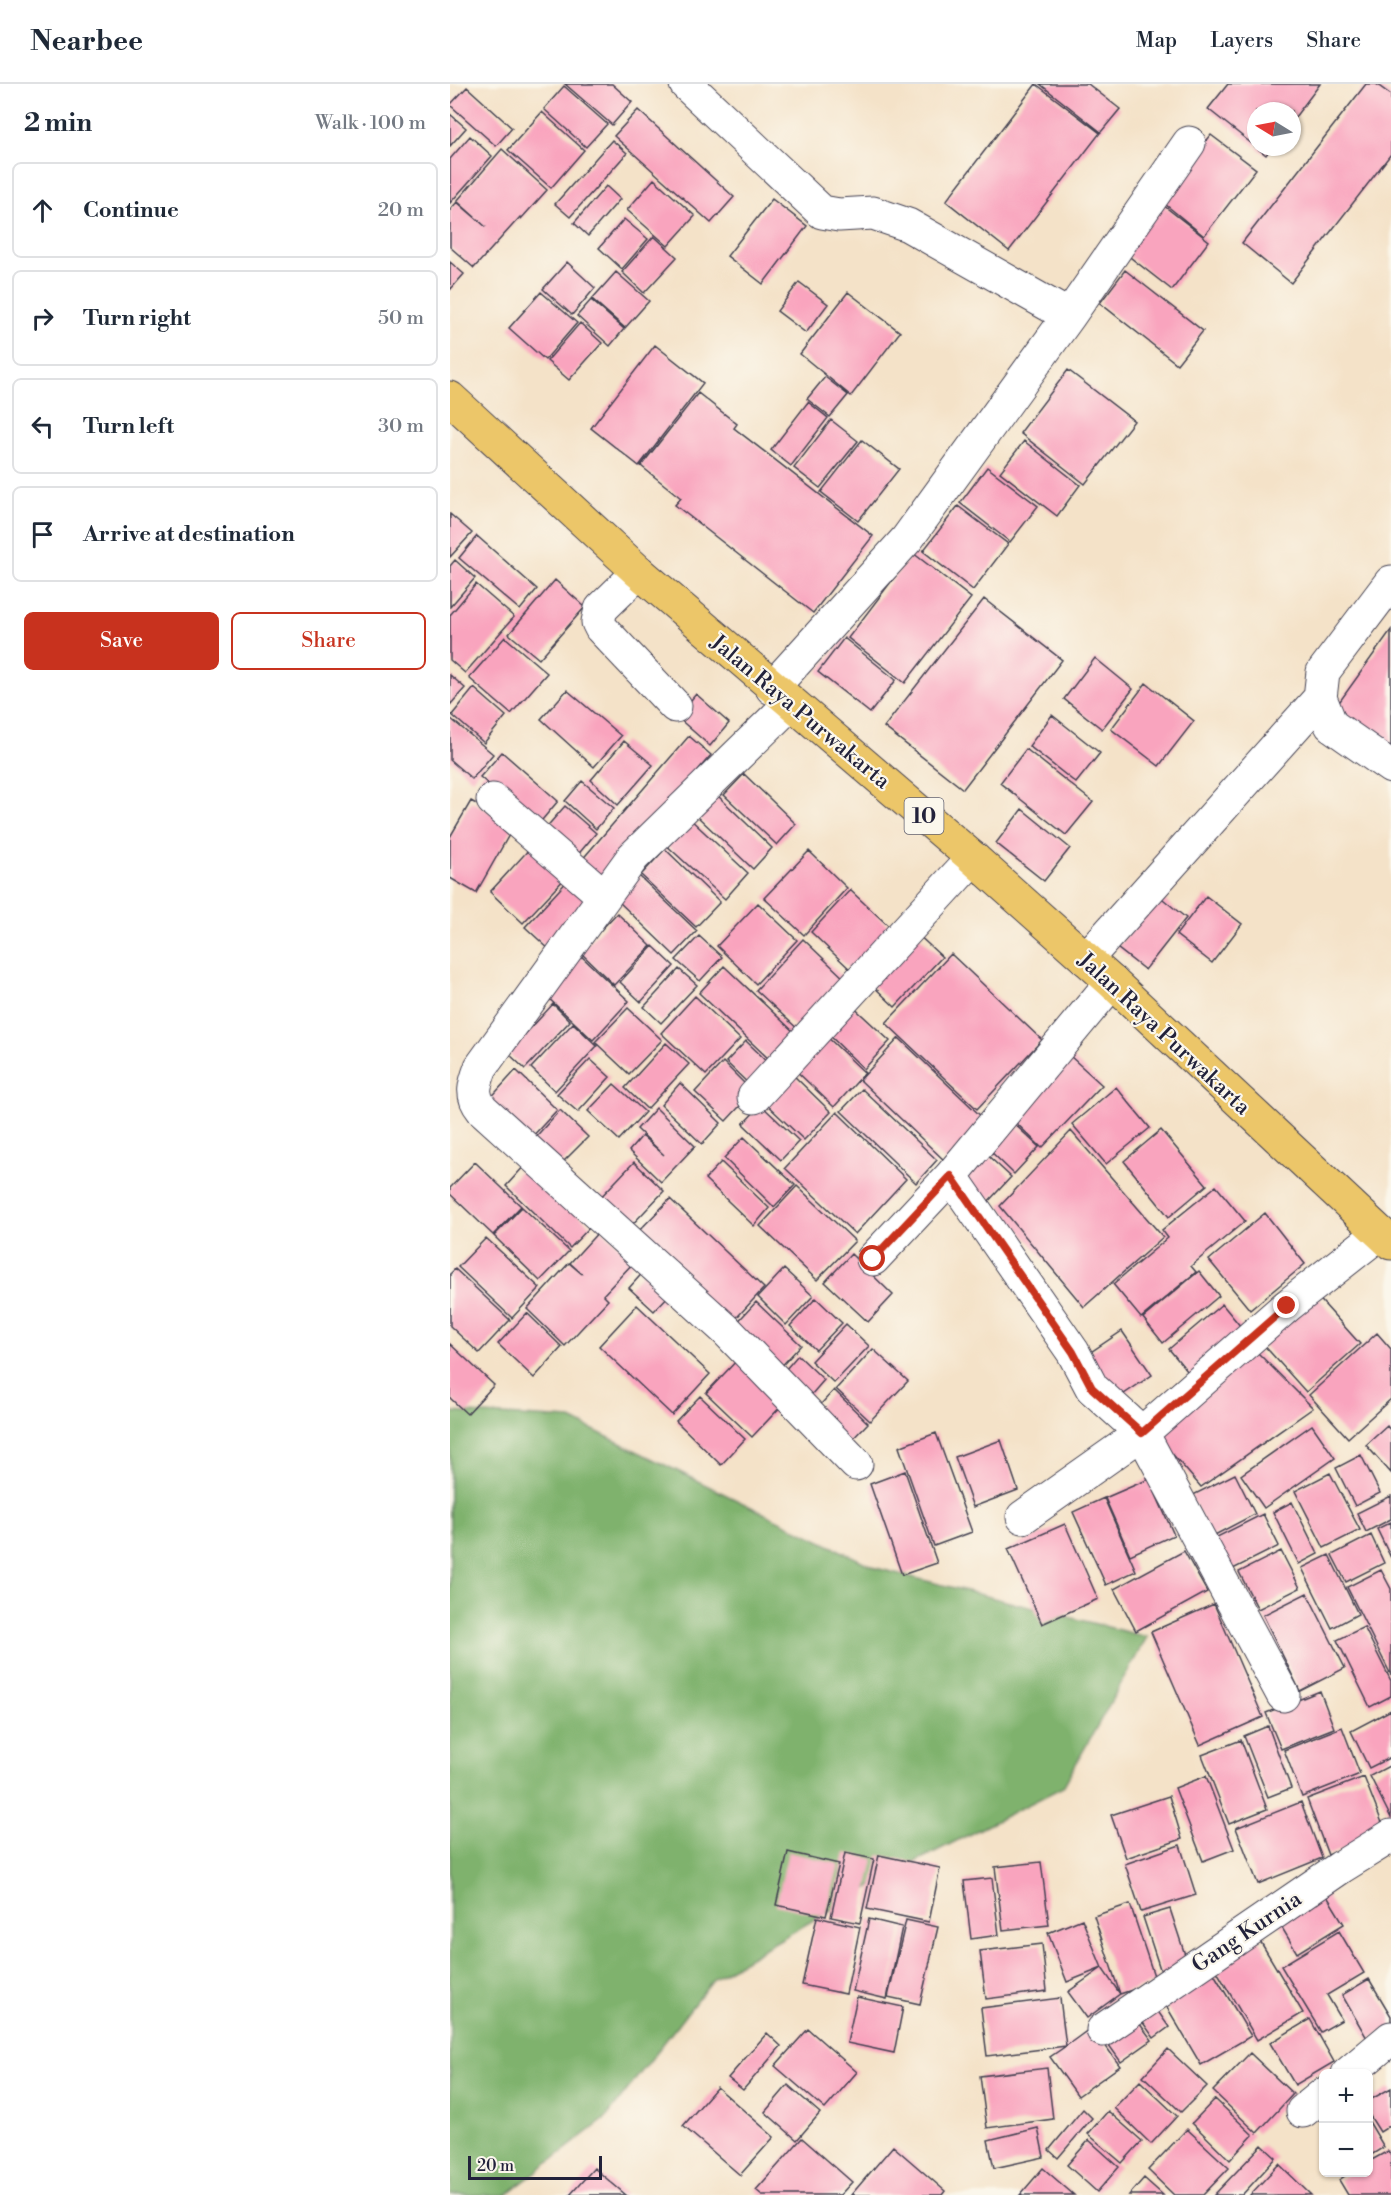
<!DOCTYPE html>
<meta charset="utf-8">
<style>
body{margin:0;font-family:"Libre Bodoni",serif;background:#f6f6f7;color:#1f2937}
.controls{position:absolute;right:18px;bottom:18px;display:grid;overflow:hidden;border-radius:9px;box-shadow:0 2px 4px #0004}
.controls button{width:54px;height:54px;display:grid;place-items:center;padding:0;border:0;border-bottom:2px solid #e0e1e3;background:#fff;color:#1f2937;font:30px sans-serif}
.compass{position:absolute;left:797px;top:18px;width:54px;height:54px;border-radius:50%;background:#fff;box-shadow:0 2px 4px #0004;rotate:280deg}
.scale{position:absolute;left:18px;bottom:15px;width:134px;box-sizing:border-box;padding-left:6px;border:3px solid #22223b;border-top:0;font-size:16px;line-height:21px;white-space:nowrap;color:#22223b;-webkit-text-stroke:4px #fbf7ec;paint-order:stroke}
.stop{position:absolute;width:18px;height:18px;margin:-14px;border:4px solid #c8321e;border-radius:50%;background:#fff}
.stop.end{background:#c8321e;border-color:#fff;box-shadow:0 2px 6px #0008}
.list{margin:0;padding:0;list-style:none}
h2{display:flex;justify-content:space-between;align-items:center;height:78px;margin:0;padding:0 24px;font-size:26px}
h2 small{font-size:20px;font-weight:400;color:#747a83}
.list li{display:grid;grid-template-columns:39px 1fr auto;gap:18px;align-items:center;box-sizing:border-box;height:96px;margin:0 12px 12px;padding:0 12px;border:2px solid #e0e1e3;border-radius:9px}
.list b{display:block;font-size:22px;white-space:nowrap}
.list em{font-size:20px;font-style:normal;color:#747a83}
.actions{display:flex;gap:12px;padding:18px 24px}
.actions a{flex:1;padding:14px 0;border:2px solid #c8321e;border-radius:9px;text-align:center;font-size:21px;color:#c8321e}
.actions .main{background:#c8321e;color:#fff}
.icon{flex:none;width:33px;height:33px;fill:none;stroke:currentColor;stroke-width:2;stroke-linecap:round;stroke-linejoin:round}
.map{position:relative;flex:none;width:941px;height:2111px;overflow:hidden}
header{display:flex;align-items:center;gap:36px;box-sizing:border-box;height:84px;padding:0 30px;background:#fff;border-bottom:2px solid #e0e1e3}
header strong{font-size:28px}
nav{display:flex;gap:33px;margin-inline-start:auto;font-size:21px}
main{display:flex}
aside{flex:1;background:#fff}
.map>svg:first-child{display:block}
.forest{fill:#7fb26d;stroke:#506a54;stroke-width:1.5}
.building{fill:#f9a4be}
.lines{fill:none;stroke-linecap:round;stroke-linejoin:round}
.minor-casing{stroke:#423f50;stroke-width:35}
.highway-casing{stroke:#423f50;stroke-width:35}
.minor{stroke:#fff;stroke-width:33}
.highway{stroke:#ecc669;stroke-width:33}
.route{stroke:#c8321e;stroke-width:8}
.labels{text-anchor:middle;stroke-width:4.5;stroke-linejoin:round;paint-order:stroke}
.shield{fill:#fbf7ec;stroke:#636270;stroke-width:1.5}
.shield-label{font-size:21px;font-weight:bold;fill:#22223b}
.street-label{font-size:22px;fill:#22223b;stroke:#fbf7ec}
</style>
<header>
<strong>Nearbee</strong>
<nav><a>Map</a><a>Layers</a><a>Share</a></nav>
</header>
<main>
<aside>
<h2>2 min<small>Walk · 100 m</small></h2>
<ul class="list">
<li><svg class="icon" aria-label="ahead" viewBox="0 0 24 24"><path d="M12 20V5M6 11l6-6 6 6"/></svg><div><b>Continue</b></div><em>20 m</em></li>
<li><svg class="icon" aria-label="right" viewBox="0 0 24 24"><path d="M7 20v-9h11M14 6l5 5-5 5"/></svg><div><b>Turn right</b></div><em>50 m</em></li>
<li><svg class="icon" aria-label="left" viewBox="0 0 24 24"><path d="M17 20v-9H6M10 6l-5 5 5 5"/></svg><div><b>Turn left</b></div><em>30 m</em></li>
<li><svg class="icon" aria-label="arrive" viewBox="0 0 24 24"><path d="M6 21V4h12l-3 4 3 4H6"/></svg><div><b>Arrive at destination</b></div></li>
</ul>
<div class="actions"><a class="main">Save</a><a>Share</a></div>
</aside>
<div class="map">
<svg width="941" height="2111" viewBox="0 0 941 2111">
<rect width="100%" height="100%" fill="#fbf7ec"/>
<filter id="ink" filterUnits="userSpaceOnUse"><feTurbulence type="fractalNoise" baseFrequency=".0167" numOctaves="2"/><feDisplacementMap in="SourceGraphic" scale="12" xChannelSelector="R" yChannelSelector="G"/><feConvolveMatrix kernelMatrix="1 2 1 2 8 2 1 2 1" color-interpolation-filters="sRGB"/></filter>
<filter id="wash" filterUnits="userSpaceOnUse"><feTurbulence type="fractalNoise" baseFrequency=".008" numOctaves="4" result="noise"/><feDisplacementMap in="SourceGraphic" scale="24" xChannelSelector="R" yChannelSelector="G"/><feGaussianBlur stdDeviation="1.35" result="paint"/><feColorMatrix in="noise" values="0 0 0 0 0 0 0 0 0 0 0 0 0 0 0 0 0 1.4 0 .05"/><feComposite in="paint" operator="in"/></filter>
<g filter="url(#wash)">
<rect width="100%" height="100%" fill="#f4e2c8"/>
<path class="forest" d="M 0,1328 L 121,1335 L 426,1484 L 697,1553 L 613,1703 L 451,1785 L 264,1894 L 155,2035 L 56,2111 L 0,2111 Z"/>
<g id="blocks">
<path class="building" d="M 115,0 L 162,0 L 182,18 L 162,41 Z
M 586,0 L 650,49 L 559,167 L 496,117 Z
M 590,0 L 638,0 L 670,25 L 651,48 Z
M 778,0 L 870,0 L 842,37 L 842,27 L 806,27 L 806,63 L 822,63 L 816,71 L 758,25 Z
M 916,0 L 926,0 L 941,11 L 941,70 L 841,199 L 792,159 Z
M 114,2 L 157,40 L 136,63 L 94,25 Z
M 17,3 L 62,44 L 46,62 L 0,21 Z
M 188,26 L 284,113 L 261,139 L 164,52 Z
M 92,28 L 134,66 L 101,104 L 58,66 Z
M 0,30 L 16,44 L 0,62 Z
M 761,51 L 806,85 L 754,152 L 710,116 Z
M 20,52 L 42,72 L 0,119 L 0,75 Z
M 162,56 L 177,69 L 120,133 L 105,120 Z
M 52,65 L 97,106 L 71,135 L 70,133 L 24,184 L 0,163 L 0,126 L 7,118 L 36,143 L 7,117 Z
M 204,95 L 245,132 L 218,162 L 177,126 Z
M 156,102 L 170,115 L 138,152 L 124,139 Z
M 322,115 L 357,142 L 313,200 L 277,172 Z
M 709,118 L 759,157 L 722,206 L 671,166 Z
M 174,135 L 198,155 L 172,185 L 149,164 Z
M 204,152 L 227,173 L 194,209 L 172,188 Z
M 0,178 L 14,190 L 0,206 Z
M 117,178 L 145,204 L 122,231 L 93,205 Z
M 675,186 L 753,247 L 727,280 L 650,219 Z
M 166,188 L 199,217 L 175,244 L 142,215 Z
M 349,198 L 378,220 L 356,249 L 327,227 Z
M 91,208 L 127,239 L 95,276 L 59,244 Z
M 398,208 L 450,248 L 401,312 L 350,270 Z
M 141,216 L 174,245 L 160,262 L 127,232 Z
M 130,239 L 152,259 L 119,296 L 97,277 Z
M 205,261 L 253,299 L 189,382 L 141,344 Z
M 618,286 L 684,337 L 635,400 L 570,349 Z
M 375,293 L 398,311 L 380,333 L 357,315 Z
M 248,309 L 287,340 L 284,344 L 423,452 L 363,529 L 225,421 L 231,414 L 191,382 Z
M 358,318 L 378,334 L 341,382 L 321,366 Z
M 381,336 L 408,357 L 370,404 L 344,384 Z
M 412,356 L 449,385 L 408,437 L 371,408 Z
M 574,357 L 630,401 L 607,432 L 550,388 Z
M 537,383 L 588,422 L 560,458 L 510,419 Z
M 508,422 L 558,460 L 523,506 L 473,467 Z
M 0,430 L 22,449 L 0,473 Z
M 27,452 L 87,505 L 70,526 L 9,474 Z
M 463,469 L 521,514 L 455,599 L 398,554 Z
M 5,476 L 25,494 L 0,523 L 0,482 Z
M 105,496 L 135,523 L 89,575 L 59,550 Z
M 26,500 L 64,533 L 15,589 L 0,576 L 0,531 Z
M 534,515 L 612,576 L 513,705 L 434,643 Z
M 941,546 L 941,665 L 885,624 Z
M 55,553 L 97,589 L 61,630 L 19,594 Z
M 394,554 L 446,596 L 420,629 L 368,588 Z
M 645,574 L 683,605 L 652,645 L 614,615 Z
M 0,591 L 15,604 L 0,621 Z
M 696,599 L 744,637 L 709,682 L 661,645 Z
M 24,604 L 56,632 L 34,659 L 2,631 Z
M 117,606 L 171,652 L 144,683 L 91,635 Z
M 246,610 L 279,639 L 260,662 L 227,633 Z
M 602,631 L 650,669 L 626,699 L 579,662 Z
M 0,634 L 43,670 L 22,695 L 0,676 Z
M 239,652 L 261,671 L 152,798 L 130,778 Z
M 174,657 L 203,681 L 168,721 L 141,696 Z
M 576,665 L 643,718 L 616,751 L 550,699 Z
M 52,668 L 108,717 L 87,742 L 30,693 Z
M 294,690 L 346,740 L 327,761 L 274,711 Z
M 132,697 L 164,724 L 146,745 L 115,717 Z
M 267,711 L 322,764 L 303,785 L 247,732 Z
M 21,717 L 64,742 L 26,809 L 0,794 L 0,753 Z
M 115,722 L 146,749 L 126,773 L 94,746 Z
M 572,725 L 620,764 L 594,797 L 546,759 Z
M 238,733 L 298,789 L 275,815 L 214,759 Z
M 84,760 L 118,791 L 73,839 L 40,808 Z
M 215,765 L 270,818 L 246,843 L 191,791 Z
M 359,767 L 397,804 L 354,851 L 314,814 Z
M 189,792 L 247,847 L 224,871 L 167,816 Z
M 121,793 L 147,818 L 101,867 L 75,843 Z
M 400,806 L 445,848 L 405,890 L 361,848 Z
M 708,811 L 736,834 L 695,886 L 667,864 Z
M 756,812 L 792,840 L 762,879 L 726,851 Z
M 308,819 L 347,856 L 306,900 L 267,862 Z
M 167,829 L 201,862 L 164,901 L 130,868 Z
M 465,848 L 492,873 L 445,923 L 418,897 Z
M 249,852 L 272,873 L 250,897 L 226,876 Z
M 353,855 L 399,899 L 352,949 L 306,906 Z
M 203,862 L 224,882 L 191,918 L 170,898 Z
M 129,870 L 179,917 L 143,956 L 93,909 Z
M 501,870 L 592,956 L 527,1025 L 436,939 Z
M 274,882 L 346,950 L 321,977 L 249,909 Z
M 229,885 L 247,901 L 211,939 L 194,923 Z
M 245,912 L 290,955 L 256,991 L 211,949 Z
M 399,919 L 440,957 L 414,985 L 373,945 Z
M 103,920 L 120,937 L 75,985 L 58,969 Z
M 178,924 L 212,956 L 179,990 L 145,958 Z
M 123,939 L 147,962 L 105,1007 L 81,984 Z
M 372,948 L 415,989 L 384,1023 L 340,981 Z
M 449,954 L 535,1036 L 496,1078 L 410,996 Z
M 296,957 L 323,983 L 303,1004 L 276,978 Z
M 216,959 L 239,980 L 197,1025 L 175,1004 Z
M 620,972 L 652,1001 L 592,1064 L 559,1032 Z
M 140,975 L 160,993 L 128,1028 L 107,1010 Z
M 273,978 L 303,1008 L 276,1037 L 245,1008 Z
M 66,986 L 107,1026 L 79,1056 L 37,1018 Z
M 340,988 L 381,1028 L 354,1056 L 313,1017 Z
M 230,999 L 271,1039 L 252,1060 L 211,1021 Z
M 164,1000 L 195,1028 L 169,1056 L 138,1027 Z
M 666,1003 L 700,1044 L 656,1080 L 622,1040 Z
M 412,1005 L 487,1076 L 466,1099 L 391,1027 Z
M 311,1021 L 349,1057 L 331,1076 L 293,1040 Z
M 206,1024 L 245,1062 L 211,1098 L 179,1067 L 192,1052 L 214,1071 L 187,1045 Z
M 110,1026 L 138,1053 L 108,1083 L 81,1058 Z
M 387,1028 L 456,1095 L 405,1150 L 335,1084 Z
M 557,1033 L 589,1063 L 564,1090 L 532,1059 Z
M 711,1046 L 757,1101 L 719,1133 L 674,1077 Z
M 621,1047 L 713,1153 L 634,1223 L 550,1122 Z
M 294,1053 L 345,1101 L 324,1123 L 274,1074 Z
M 534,1068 L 561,1093 L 535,1121 L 508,1096 Z
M 25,1078 L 71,1122 L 43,1151 L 0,1110 L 0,1104 Z
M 184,1078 L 214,1107 L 177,1146 L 147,1117 Z
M 271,1078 L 319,1124 L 304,1142 L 255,1095 Z
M 76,1080 L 141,1142 L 120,1164 L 56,1102 Z
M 347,1102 L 405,1157 L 367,1196 L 310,1142 Z
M 766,1102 L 795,1137 L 741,1182 L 746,1188 L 691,1234 L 663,1200 L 718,1154 L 712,1146 Z
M 220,1115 L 314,1204 L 278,1243 L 183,1153 Z
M 72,1123 L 119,1167 L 90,1197 L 44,1152 Z
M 815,1129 L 855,1180 L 800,1226 L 759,1176 Z
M 151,1145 L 185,1177 L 153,1211 L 158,1216 L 115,1262 L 77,1225 L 119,1179 L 132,1190 L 120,1179 Z
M 36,1154 L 90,1204 L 62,1234 L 8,1183 Z
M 401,1170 L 443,1211 L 418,1238 L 375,1198 Z
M 197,1184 L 222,1208 L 204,1227 L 179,1204 Z
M 5,1185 L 60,1236 L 29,1269 L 0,1242 L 0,1190 Z
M 334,1185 L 363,1212 L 336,1241 L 308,1213 Z
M 749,1187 L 769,1212 L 713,1259 L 693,1234 Z
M 865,1210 L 910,1260 L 856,1308 L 811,1258 Z
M 366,1214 L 392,1239 L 366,1266 L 340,1242 Z
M 306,1218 L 351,1261 L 326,1288 L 281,1245 Z
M 772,1220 L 796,1249 L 742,1293 L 719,1265 Z
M 187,1221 L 260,1290 L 222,1331 L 149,1262 Z
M 77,1229 L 112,1263 L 84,1294 L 48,1260 Z
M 396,1240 L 419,1262 L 384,1299 L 361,1277 Z
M 672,1247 L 702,1291 L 665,1316 L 635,1272 Z
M 927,1249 L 941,1265 L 941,1315 L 898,1354 L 859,1311 Z
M 0,1260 L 44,1301 L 17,1330 L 0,1314 Z
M 802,1263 L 863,1324 L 751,1403 L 706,1351 Z
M 423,1265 L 458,1297 L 420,1337 L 386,1305 Z
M 348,1271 L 374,1296 L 355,1318 L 329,1293 Z
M 290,1273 L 336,1317 L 302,1353 L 256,1309 Z
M 384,1306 L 418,1339 L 395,1363 L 361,1331 Z
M 250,1312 L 295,1355 L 271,1381 L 226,1337 Z
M 862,1341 L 885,1374 L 814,1424 L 791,1391 Z
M 937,1342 L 941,1347 L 941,1389 L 916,1361 Z
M 486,1349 L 522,1448 L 484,1462 L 449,1363 Z
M 551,1356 L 568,1406 L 523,1423 L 505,1373 Z
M 911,1371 L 930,1409 L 905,1422 L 886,1384 Z
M 455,1387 L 487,1479 L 452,1491 L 420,1400 Z
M 880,1389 L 910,1446 L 874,1464 L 845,1407 Z
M 785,1390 L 805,1430 L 761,1453 L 741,1412 Z
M 699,1395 L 724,1451 L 680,1471 L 655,1414 Z
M 941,1412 L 941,1435 L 916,1448 L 907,1429 Z
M 654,1414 L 686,1487 L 656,1501 L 623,1428 Z
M 842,1418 L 868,1470 L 849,1480 L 823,1428 Z
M 813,1430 L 829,1462 L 777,1488 L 761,1456 Z
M 941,1438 L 941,1474 L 927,1445 Z
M 615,1440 L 648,1515 L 592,1540 L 558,1465 Z
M 921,1451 L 934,1479 L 896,1498 L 882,1471 Z
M 734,1467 L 757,1508 L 686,1547 L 664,1505 Z
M 831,1467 L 850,1504 L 808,1525 L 789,1488 Z
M 879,1471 L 908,1530 L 882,1544 L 852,1484 Z
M 931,1486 L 941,1505 L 941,1591 L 897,1503 Z
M 857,1509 L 895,1584 L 850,1607 L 813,1531 Z
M 764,1520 L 813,1633 L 750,1661 L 701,1548 Z
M 914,1543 L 941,1597 L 941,1612 L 920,1623 L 887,1556 Z
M 870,1607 L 884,1644 L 831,1665 L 816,1629 Z
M 941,1626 L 941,1673 L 919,1684 L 901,1647 Z
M 818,1642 L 841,1704 L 818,1713 L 794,1652 Z
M 892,1643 L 910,1690 L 852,1713 L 834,1666 Z
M 791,1656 L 817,1725 L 779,1740 L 752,1671 Z
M 941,1681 L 941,1734 L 920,1692 Z
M 756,1692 L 784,1765 L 753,1777 L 725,1704 Z
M 914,1693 L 936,1749 L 878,1771 L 857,1715 Z
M 719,1712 L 732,1755 L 676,1774 L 661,1731 Z
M 851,1718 L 872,1774 L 808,1800 L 786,1744 Z
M 730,1761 L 746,1811 L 691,1828 L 675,1780 Z
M 338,1768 L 389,1780 L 376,1832 L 326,1821 Z
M 395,1769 L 424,1775 L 410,1839 L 381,1833 Z
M 429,1771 L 490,1784 L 479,1838 L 417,1825 Z
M 591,1778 L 599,1841 L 553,1846 L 545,1783 Z
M 542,1794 L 549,1851 L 521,1855 L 514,1797 Z
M 872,1804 L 894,1840 L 847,1869 L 825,1832 Z
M 680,1820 L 706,1898 L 670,1910 L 637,1934 L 618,1908 L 652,1884 L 617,1898 L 598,1849 L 632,1835 L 652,1884 L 670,1910 L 644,1832 Z
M 720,1825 L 739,1883 L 712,1891 L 693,1833 Z
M 367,1833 L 410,1843 L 396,1910 L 352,1901 Z
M 419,1835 L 452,1843 L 437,1915 L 403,1907 Z
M 456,1836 L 488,1843 L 470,1920 L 438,1913 Z
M 889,1847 L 914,1889 L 877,1911 L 892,1936 L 871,1948 L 831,1882 Z
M 806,1850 L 853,1929 L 807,1956 L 761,1877 Z
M 592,1860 L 597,1907 L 536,1915 L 530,1867 Z
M 763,1888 L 801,1952 L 751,1981 L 714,1918 Z
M 919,1895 L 941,1932 L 941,1942 L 918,1956 L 892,1911 Z
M 407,1913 L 453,1923 L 444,1969 L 397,1959 Z
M 610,1914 L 616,1962 L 642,1943 L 670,1982 L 628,2012 L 600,1973 L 616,1962 L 537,1972 L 531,1924 Z
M 702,1919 L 719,1943 L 704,1954 L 686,1929 Z
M 686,1935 L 702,1956 L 671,1978 L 656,1957 Z
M 860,1935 L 884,1978 L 845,2001 L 820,1959 Z
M 358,1945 L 407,1988 L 375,2025 L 325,1982 Z
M 317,1949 L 331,1962 L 293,2006 L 278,1994 Z
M 718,1965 L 757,2002 L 731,2028 L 693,1992 Z
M 800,1969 L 843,2010 L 807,2049 L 763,2007 Z
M 597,1984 L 603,2035 L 537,2044 L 530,1992 Z
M 690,1997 L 727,2032 L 701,2060 L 664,2024 Z
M 338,2001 L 370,2029 L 347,2056 L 315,2028 Z
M 267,2003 L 324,2053 L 290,2091 L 233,2042 Z
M 941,2004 L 941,2041 L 930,2048 L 918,2029 L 918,2017 Z
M 765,2015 L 803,2051 L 780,2076 L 742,2039 Z
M 633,2025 L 642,2034 L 608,2074 L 599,2066 Z
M 658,2027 L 692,2057 L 672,2079 L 638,2050 Z
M 918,2036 L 934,2063 L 918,2073 Z
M 588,2044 L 594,2073 L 544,2084 L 538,2056 Z
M 737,2045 L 779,2084 L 753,2111 L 724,2111 L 698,2086 Z
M 352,2054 L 402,2098 L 390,2111 L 312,2111 L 306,2106 Z
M 639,2056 L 669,2083 L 647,2108 L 617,2081 Z
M 812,2061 L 826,2074 L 792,2111 L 764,2111 Z
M 443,2062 L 495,2107 L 492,2111 L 401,2111 Z
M 938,2067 L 941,2071 L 941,2111 L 898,2111 L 889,2096 L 901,2088 L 918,2088 L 918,2078 Z
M 829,2080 L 861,2111 L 800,2111 Z
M 144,2084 L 176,2111 L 120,2111 Z
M 593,2084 L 624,2111 L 570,2111 Z
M 694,2094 L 713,2111 L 679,2111 Z"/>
</g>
</g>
<g filter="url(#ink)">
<use href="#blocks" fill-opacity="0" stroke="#423f50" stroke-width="1.5"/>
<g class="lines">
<g class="minor-casing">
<path id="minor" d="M 236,0 L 372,128 L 389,131 L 423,129 L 458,141 L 619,232
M 189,488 L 151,525 L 148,538 L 151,544 L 225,622
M 941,498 L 873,588 L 870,614 L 881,641 L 941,683
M 322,604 L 457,455 L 619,232 L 739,59
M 341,619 L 183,773 L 31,983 C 25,999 20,1011 32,1025 L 276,1246 L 406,1380
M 43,716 L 154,812
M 636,875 L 870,614
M 304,1013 L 523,774
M 501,1092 L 623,1268 L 642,1304 L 692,1349 L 833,1611
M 423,1175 L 501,1092 L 662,898
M 573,1433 L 692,1349 L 837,1222 L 930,1149
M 653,1946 L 891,1783 L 941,1752
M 898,1990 L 941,1954
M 853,2027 L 874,2010"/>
</g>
<g class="highway-casing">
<path id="highway" d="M 0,314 L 189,488 L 523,774 L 662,898 L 941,1159"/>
</g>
<use href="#minor" class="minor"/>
<use href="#highway" class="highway"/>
</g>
</g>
<g class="lines" filter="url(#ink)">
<path class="route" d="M 423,1175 L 501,1092 L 623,1268 L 642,1304 L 692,1349 L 837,1222"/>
</g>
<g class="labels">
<rect class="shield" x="454.5" y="714" width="39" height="36" rx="4.5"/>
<g class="shield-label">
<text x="474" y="739">10</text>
</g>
<g class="street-label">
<text transform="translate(351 627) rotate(40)" y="8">Jalan Raya Purwakarta</text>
<text transform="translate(715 949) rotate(43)" y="8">Jalan Raya Purwakarta</text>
<text transform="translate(796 1847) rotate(-34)" y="8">Gang Kurnia</text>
</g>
</g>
</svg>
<div class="controls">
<button>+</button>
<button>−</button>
</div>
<svg class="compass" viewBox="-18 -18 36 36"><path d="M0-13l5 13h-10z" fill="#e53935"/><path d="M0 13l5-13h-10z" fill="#747a83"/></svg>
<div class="scale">20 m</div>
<div class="stop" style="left:423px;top:1175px"></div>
<div class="stop end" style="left:837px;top:1222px"></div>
</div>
</main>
